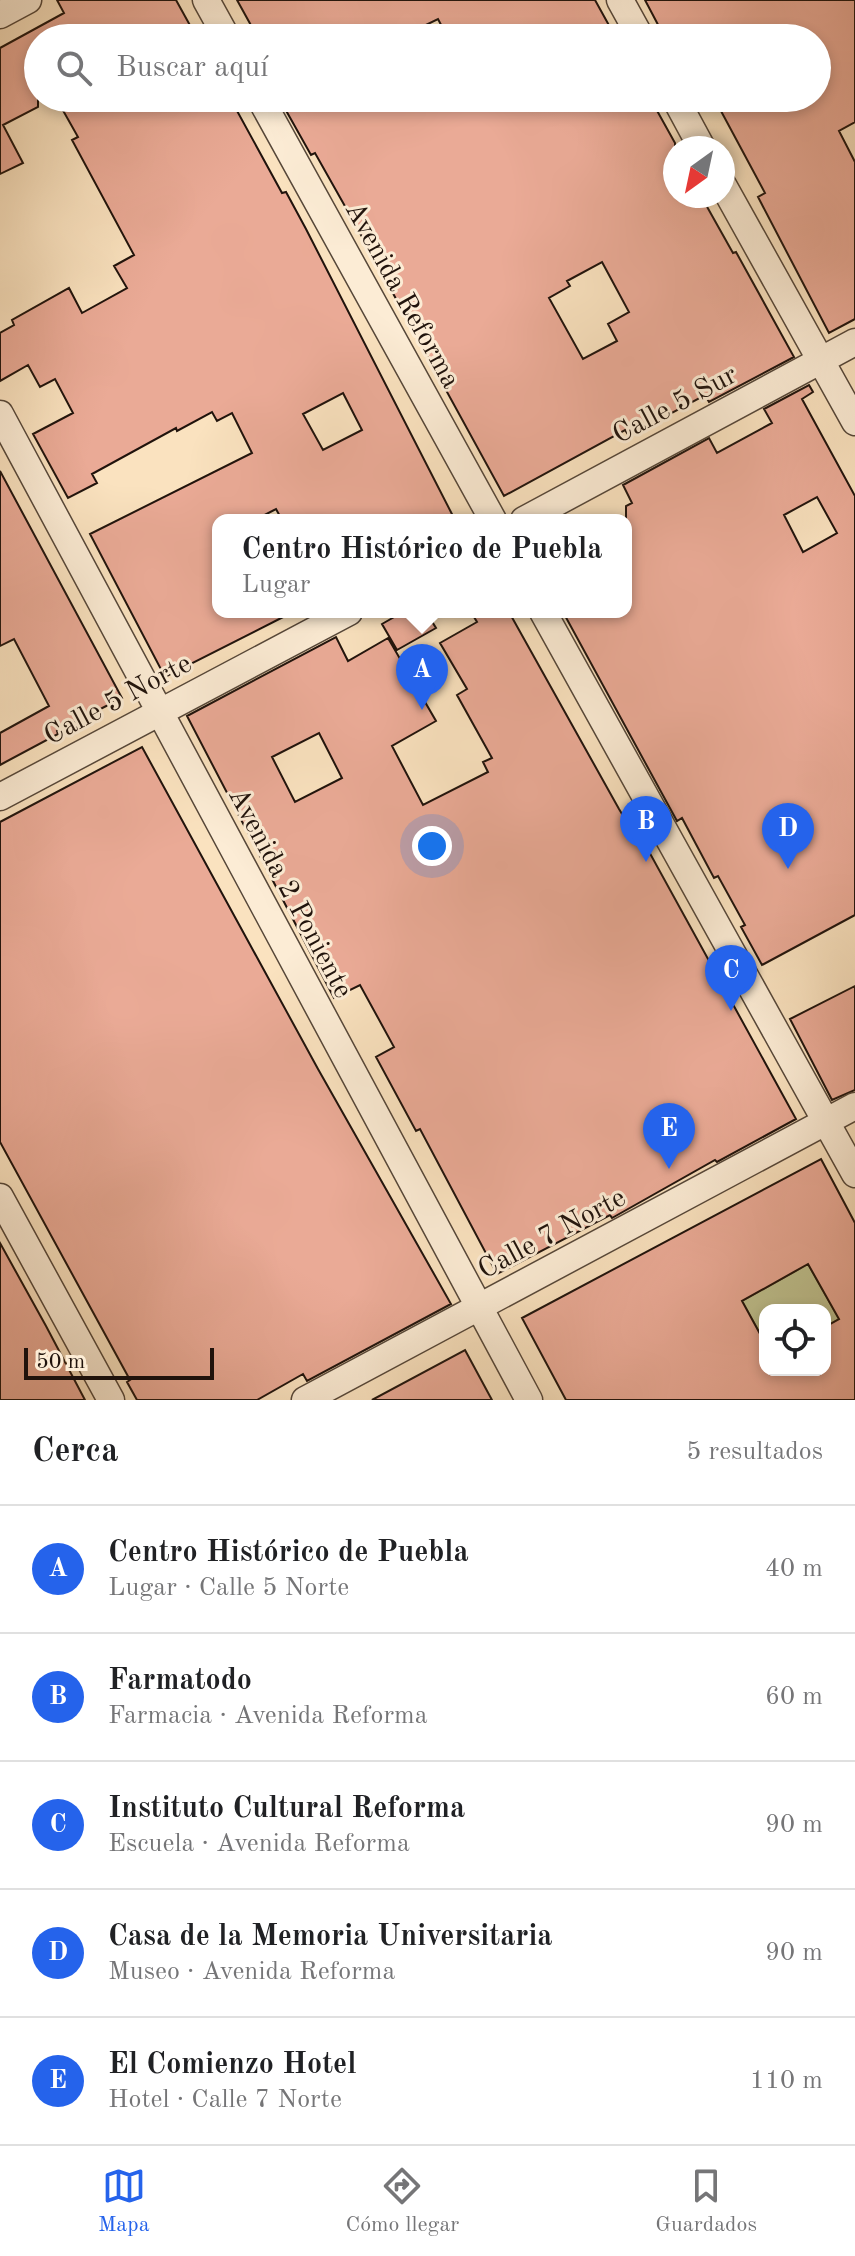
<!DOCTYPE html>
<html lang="es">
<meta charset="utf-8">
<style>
body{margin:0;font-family:"Old Standard TT",serif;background:#f6f6f6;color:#202124}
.controls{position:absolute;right:24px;bottom:24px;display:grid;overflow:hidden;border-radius:16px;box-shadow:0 4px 12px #0003}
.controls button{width:72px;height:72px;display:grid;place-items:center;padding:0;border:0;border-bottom:2px solid #e0e0e0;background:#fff;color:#202124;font:40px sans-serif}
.compass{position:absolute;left:663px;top:136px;width:72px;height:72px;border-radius:50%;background:#fff;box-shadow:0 4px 12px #0003;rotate:213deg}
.scale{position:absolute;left:24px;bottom:20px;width:190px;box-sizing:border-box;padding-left:8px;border:4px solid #20130c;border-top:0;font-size:22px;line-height:28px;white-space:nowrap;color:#20130c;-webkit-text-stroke:6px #fcecd5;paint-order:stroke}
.you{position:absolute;left:432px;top:846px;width:28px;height:28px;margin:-20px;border:6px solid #fff;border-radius:50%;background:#1a73e8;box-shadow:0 0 0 12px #1a73e833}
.badge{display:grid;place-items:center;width:52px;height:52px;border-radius:50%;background:#2563eb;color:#fff;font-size:26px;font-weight:700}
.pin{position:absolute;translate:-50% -66px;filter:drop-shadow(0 2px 4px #0008)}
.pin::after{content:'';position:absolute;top:42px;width:28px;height:24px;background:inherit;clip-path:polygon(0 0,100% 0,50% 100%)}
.popup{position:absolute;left:212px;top:514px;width:420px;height:104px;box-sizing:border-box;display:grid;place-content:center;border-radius:16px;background:#fff;filter:drop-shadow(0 2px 6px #0005);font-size:26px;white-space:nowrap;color:#757577}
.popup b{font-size:30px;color:#202124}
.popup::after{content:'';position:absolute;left:50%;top:100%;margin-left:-16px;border:16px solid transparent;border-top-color:#fff}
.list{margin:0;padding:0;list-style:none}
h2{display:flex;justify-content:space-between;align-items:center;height:104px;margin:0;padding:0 32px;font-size:34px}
h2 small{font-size:26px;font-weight:400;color:#757577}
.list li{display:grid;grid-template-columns:52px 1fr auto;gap:24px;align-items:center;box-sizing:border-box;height:128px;padding:0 32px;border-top:2px solid #e0e0e0}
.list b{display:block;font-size:30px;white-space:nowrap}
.list p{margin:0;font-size:26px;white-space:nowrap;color:#757577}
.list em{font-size:26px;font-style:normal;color:#757577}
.icon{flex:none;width:44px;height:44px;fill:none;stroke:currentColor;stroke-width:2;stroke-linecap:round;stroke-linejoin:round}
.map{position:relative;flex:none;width:855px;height:1400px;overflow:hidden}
.search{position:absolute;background:#fff;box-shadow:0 4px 12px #0003;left:24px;right:24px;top:24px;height:88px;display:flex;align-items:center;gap:20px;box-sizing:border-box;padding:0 28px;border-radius:44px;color:#757577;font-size:30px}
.sheet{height:744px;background:#fff}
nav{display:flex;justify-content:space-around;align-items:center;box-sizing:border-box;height:112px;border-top:2px solid #e0e0e0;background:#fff;font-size:22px;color:#757577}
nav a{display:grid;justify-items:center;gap:4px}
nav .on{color:#2563eb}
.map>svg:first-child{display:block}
.green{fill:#c0c391;stroke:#706b4e;stroke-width:2}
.building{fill:#eaaa96;stroke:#20130c;stroke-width:2;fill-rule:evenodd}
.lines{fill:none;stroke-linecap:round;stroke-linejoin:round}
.minor-casing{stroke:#564739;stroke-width:29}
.minor{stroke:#fcecd5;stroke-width:26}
.labels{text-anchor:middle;stroke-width:6;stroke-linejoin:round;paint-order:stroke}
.street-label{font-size:28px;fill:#20130c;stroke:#fcecd5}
</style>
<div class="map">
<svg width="855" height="1400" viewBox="0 0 855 1400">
<rect width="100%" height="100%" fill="#fae2bf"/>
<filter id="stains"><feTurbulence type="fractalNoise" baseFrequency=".0025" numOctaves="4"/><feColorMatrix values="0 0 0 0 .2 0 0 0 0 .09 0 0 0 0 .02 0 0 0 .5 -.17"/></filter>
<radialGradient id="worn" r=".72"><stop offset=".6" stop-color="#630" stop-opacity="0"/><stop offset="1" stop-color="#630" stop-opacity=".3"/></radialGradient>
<path class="green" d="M 808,1264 L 839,1319 L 825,1327 L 825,1310 L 765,1310 L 765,1343 L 742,1301 Z"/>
<path class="building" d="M 57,0 L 176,0 L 197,38 L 38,38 L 38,107 L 3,125 L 23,163 L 0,174 L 0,48 L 64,13 Z
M 237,0 L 595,0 L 616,38 L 448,38 L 438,19 L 399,38 L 258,38 Z
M 645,0 L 855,0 L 855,122 L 839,131 L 855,162 L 855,319 L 829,333 L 758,197 L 765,193 L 714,98 L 817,98 L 817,38 L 665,38 Z
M 56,98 L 230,98 L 282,193 L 286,192 L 306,229 L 455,520 L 282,520 L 276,509 L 255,520 L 218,520 L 218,612 L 293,612 L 165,677 L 90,534 L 252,453 L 232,413 L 217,421 L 212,412 L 177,431 L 176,428 L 92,474 L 97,483 L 68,498 L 33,434 L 73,413 L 55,379 L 40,387 L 28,365 L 0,381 L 0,333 L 14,325 L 12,320 L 69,288 L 82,313 L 127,288 L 114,266 L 134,255 L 72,140 L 78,137 ZM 343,393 L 362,430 L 323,450 L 303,414 Z
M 279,98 L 650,98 L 675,143 L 675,196 L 701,196 L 733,253 L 736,252 L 794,357 L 709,402 L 705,395 L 629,436 L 625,430 L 504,496 L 355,224 L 315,153 L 311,155 ZM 602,262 L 629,312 L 608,324 L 617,341 L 583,359 L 549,298 L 570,286 L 567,281 Z
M 809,385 L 813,392 L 802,399 L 855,496 L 855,915 L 762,965 L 741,927 L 745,925 L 718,876 L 714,878 L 682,818 L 677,821 L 563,612 L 626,612 L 626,506 L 632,503 L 623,485 L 709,438 L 717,453 L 772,423 L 764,409 ZM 817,497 L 837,533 L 803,552 L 784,515 Z
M 0,471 L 122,698 L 57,731 L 58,734 L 0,765 L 0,733 L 49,706 L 14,639 L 0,646 Z
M 403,612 L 426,612 L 436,628 L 397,650 L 382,624 Z
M 471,612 L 509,612 L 619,809 L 637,839 L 641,837 L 796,1119 L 717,1162 L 715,1160 L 612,1218 L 610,1215 L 497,1274 L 420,1129 L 416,1131 L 376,1057 L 394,1047 L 360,985 L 334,998 L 187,716 L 336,637 L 348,661 L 388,638 L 436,721 L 392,746 L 423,805 L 488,772 L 483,762 L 492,758 L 457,695 L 467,689 L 440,643 L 477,622 ZM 319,733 L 342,778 L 295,802 L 272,757 Z
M 142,747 L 318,1069 L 451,1304 L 307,1381 L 303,1374 L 257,1400 L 137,1400 L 127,1382 L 130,1380 L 0,1142 L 0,822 Z
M 855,986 L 855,1090 L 832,1100 L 790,1019 Z
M 821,1159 L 855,1223 L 855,1400 L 566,1400 L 522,1318 ZM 808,1264 L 839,1319 L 825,1327 L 825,1370 L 765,1370 L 765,1343 L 742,1301 Z
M 0,1243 L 46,1326 L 85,1400 L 0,1400 Z
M 465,1350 L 492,1400 L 372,1400 Z"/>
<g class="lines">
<g class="minor-casing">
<path id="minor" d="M 206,0 L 227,38
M 620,0 L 641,38
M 0,15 L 28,0
M 260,98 L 493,520
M 675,98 L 702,148
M 723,185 L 855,422
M 0,414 L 529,1400
M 524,520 L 855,342
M 543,612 L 855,1174
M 0,797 L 349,612
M 0,1197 L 111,1400
M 305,1400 L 855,1106"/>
</g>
<use href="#minor" class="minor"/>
</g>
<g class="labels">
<g class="street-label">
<text transform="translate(404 294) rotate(61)" y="10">Avenida Reforma</text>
<text transform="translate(674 403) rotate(-28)" y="10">Calle 5 Sur</text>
<text transform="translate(117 698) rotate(-28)" y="10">Calle 5 Norte</text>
<text transform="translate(292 892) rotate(62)" y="10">Avenida 2 Poniente</text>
<text transform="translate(551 1232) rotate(-28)" y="10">Calle 7 Norte</text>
</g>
</g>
<rect width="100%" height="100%" filter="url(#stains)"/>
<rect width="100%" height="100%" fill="url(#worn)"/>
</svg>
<div class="controls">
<button><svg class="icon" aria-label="locate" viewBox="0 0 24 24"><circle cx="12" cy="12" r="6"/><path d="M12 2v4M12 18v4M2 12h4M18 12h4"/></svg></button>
</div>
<svg class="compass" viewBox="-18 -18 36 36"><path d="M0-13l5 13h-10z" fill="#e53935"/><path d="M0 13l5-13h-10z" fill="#757577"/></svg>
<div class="scale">50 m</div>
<div class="you"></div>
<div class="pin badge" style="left:422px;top:710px">A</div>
<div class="popup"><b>Centro Histórico de Puebla</b>Lugar</div>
<div class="pin badge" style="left:646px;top:862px">B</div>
<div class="pin badge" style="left:731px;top:1011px">C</div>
<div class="pin badge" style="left:788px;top:869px">D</div>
<div class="pin badge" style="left:669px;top:1169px">E</div>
<div class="search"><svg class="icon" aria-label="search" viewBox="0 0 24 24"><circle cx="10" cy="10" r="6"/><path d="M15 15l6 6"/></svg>Buscar aquí</div>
</div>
<section class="sheet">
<h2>Cerca<small>5 resultados</small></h2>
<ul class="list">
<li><span class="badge">A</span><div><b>Centro Histórico de Puebla</b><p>Lugar · Calle 5 Norte</p></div><em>40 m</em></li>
<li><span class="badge">B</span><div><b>Farmatodo</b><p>Farmacia · Avenida Reforma</p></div><em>60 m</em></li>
<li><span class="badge">C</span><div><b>Instituto Cultural Reforma</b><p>Escuela · Avenida Reforma</p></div><em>90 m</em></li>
<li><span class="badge">D</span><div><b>Casa de la Memoria Universitaria</b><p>Museo · Avenida Reforma</p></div><em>90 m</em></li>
<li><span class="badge">E</span><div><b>El Comienzo Hotel</b><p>Hotel · Calle 7 Norte</p></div><em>110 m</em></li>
</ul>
</section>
<nav>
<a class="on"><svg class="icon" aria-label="map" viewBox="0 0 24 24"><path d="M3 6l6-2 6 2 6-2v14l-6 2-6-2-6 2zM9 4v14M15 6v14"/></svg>Mapa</a>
<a><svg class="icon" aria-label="directions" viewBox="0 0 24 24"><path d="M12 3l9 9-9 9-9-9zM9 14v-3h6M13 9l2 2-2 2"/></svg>Cómo llegar</a>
<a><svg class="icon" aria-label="saved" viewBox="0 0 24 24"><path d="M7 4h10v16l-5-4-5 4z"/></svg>Guardados</a>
</nav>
